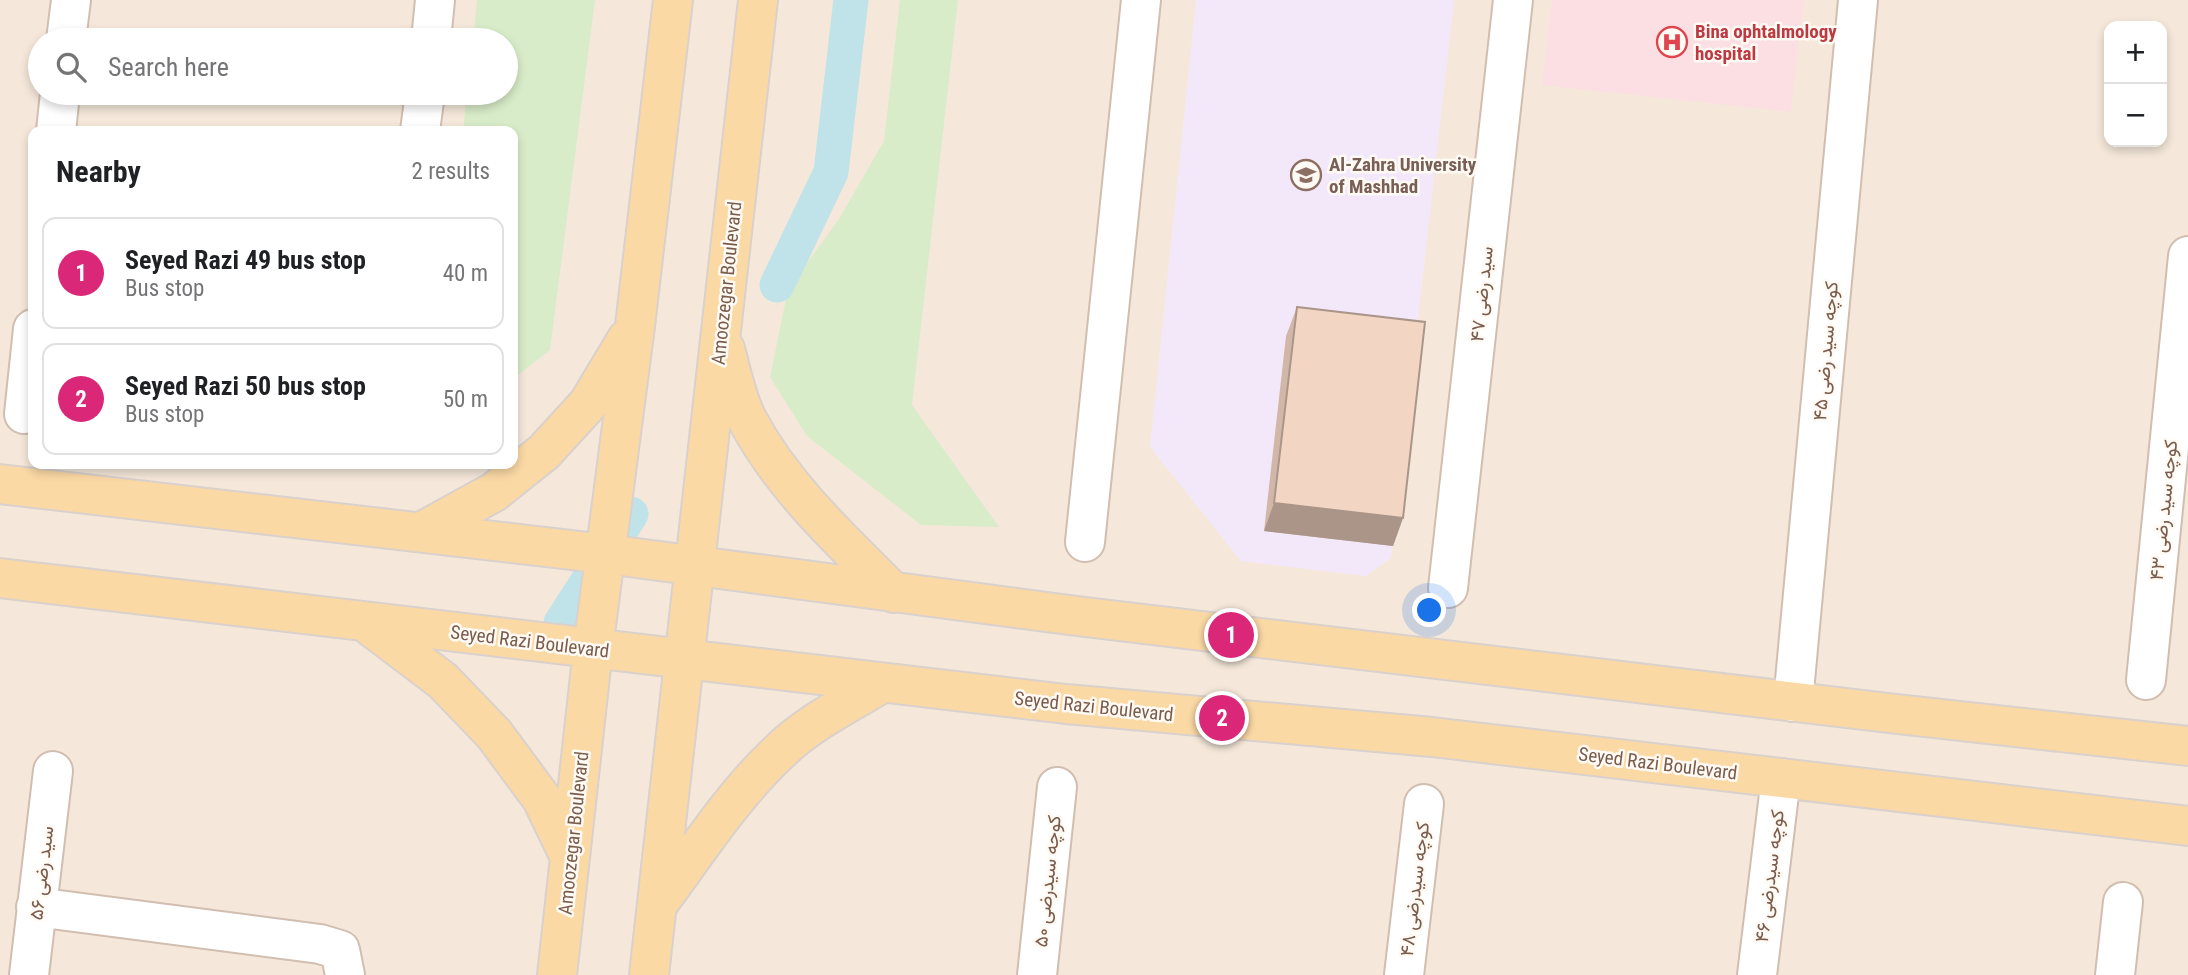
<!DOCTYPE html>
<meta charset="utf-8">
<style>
body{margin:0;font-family:"Roboto Condensed",Vazirmatn,sans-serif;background:#f6f6f6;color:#202124}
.controls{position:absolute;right:21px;top:21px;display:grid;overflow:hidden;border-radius:14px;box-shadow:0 4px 10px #0003}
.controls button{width:63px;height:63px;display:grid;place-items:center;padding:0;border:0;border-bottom:2px solid #e0e0e0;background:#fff;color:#202124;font:35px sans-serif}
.you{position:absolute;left:1430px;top:611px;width:24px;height:24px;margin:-18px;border:5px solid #fff;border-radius:50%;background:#1a73e8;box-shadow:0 0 0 10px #1a73e833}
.badge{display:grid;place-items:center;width:46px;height:46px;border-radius:50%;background:#db2777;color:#fff;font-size:23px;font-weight:700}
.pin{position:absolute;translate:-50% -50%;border:4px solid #fff;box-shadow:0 2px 7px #0006}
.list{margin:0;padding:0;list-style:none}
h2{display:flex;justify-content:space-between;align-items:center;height:91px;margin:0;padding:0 28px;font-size:30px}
h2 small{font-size:23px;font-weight:400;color:#757577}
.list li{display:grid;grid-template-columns:46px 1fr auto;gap:21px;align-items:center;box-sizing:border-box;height:112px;margin:0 14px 14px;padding:0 14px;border:2px solid #e0e0e0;border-radius:14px}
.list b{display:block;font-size:26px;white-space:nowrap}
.list p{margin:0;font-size:23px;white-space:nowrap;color:#757577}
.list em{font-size:23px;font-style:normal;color:#757577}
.icon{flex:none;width:38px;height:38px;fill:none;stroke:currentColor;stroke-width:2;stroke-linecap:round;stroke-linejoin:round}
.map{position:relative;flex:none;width:2188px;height:975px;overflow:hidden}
.search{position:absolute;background:#fff;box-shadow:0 4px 10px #0003;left:28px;top:28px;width:490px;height:77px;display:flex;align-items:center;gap:18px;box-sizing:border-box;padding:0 24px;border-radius:38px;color:#757577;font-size:26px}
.panel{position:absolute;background:#fff;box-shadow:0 4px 10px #0003;left:28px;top:126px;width:490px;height:343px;border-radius:14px}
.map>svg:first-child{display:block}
.residential{fill:#f5e8da;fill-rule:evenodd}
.education{fill:#f3e8fa}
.medical{fill:#fbdfe3}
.green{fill:#d8ecc9}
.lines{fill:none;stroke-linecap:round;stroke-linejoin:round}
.canal{stroke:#bfe3e8;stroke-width:35}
.minor-casing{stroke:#d1beb0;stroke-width:42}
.major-casing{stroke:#dad1cd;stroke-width:42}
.minor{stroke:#fff;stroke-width:38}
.major{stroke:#fbd9a5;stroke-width:38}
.wall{fill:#d1b7a8}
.shaded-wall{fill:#aa9588}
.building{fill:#f3d5c3;stroke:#aa9588;stroke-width:2}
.labels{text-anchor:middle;stroke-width:5;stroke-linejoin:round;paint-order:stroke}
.health-label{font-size:19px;font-weight:bold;fill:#be3a42;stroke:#fffaf3;text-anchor:start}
.education-label{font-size:19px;font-weight:bold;fill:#785e54;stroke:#fffaf3;text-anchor:start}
.street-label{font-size:19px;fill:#7a5c4d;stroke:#fffaf3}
</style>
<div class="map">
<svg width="2188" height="975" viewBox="0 0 2188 975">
<rect width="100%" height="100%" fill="#fdf6ec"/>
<path class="residential" d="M 0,0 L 2188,0 L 2188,975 L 0,975 ZM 2109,26 L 2162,26 L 2162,142 L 2109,142 ZM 40,40 L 506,40 L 506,93 L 40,93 ZM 33,131 L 513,131 L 513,464 L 33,464 Z"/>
<path class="education" d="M 1196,0 L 1454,0 L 1391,558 L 1366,576 L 1241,561 L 1150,447 Z"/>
<path class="medical" d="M 1552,0 L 1803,0 L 1791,112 L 1542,85 Z"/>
<path class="green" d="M 477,0 L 595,0 L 550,350 L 513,379 L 513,131 L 463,131 L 467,93 L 506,93 L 506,40 L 473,40 Z
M 900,0 L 958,0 L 912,405 L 999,527 L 921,525 L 807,436 L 770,377 L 788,289 L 839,219 L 884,141 Z"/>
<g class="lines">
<path class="canal" d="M 777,285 L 831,172 L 851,0
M 561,623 L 631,514"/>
<g class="minor-casing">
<path id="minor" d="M 66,40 L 71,0
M 431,40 L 435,0
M 56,131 L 60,93
M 420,131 L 425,93
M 24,414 L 33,329
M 1085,542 L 1141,0
M 1448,588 L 1513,0
M 2146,680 L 2188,256
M 1793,702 L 1858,0
M 36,907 L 320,944 L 340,950 L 345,975
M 29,975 L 53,771
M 1037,975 L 1057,787
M 1404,975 L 1424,804
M 1757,975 L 1781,778
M 2115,975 L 2123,902"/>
</g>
<g class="major-casing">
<path id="major" d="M 725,349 C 731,371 737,401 748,421 C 784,488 840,539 894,593
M 0,484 L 606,554 L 1077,616 L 1897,714 L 2188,746
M 421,532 L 494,492 L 544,452 L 588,404 L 627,339
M 0,578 L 1066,704 L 1432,737 L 2188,826
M 365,622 L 443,681 L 494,734 L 542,799 L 570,857
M 658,904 C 696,853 732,796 779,752 C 808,723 848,704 882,683
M 557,975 L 593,649 L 635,326 L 673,0
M 649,975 L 758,0"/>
</g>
<use href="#minor" class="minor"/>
<use href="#major" class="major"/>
</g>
<path class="wall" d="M 1297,307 L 1403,518 L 1393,546 L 1264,531 L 1286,336 Z"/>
<path class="shaded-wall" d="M 1274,503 L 1403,518 L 1393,546 L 1264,531 Z"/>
<path class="building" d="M 1297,307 L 1425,322 L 1403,518 L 1274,503 Z"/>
<defs>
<g id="hospital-ring" transform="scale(1.575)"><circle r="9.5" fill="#fffaf3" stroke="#e0444e" stroke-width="1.5"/><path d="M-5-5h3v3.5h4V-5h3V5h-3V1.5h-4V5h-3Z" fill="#e0444e"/></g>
<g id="university-ring" transform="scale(1.575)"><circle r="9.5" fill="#fffaf3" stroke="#8d6e63" stroke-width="1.5"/><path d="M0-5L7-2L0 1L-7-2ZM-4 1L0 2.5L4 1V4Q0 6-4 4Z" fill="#8d6e63"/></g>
</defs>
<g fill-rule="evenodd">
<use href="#hospital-ring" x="1672" y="42"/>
<use href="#university-ring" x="1306" y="175"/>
</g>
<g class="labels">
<g class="health-label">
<text x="1695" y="38">Bina ophtalmology<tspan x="1695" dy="22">hospital</tspan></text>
</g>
<g class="education-label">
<text x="1329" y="171">Al-Zahra University<tspan x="1329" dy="22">of Mashhad</tspan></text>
</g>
<g class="street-label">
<text transform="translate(726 283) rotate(-84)" y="7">Amoozegar Boulevard</text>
<text transform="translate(1481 294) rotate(-84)" y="7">سید رضی ۴۷</text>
<text transform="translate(1825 351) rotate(-85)" y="7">کوچه سید رضی ۴۵</text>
<text transform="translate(2163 510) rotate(-84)" y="7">کوچه سید رضی ۴۳</text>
<text transform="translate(530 641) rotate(7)" y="7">Seyed Razi Boulevard</text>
<text transform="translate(1094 706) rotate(6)" y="7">Seyed Razi Boulevard</text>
<text transform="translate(1658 763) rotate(7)" y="7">Seyed Razi Boulevard</text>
<text transform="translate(573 833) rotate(-84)" y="7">Amoozegar Boulevard</text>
<text transform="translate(41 873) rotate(-83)" y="7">سید رضی ۵۶</text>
<text transform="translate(1769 876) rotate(-83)" y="7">کوچه سیدرضی ۴۶</text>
<text transform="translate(1047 881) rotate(-84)" y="7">کوچه سیدرضی ۵۰</text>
<text transform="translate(1414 889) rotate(-83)" y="7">کوچه سیدرضی ۴۸</text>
</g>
</g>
</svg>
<div class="controls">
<button>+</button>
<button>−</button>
</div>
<div class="you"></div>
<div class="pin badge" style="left:1231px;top:635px">1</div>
<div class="pin badge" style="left:1222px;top:718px">2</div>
<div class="search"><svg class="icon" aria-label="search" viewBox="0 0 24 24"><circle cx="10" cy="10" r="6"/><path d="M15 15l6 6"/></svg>Search here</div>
<section class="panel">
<h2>Nearby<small>2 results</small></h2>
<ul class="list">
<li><span class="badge">1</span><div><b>Seyed Razi 49 bus stop</b><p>Bus stop</p></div><em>40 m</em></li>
<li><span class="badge">2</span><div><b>Seyed Razi 50 bus stop</b><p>Bus stop</p></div><em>50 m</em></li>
</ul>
</section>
</div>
